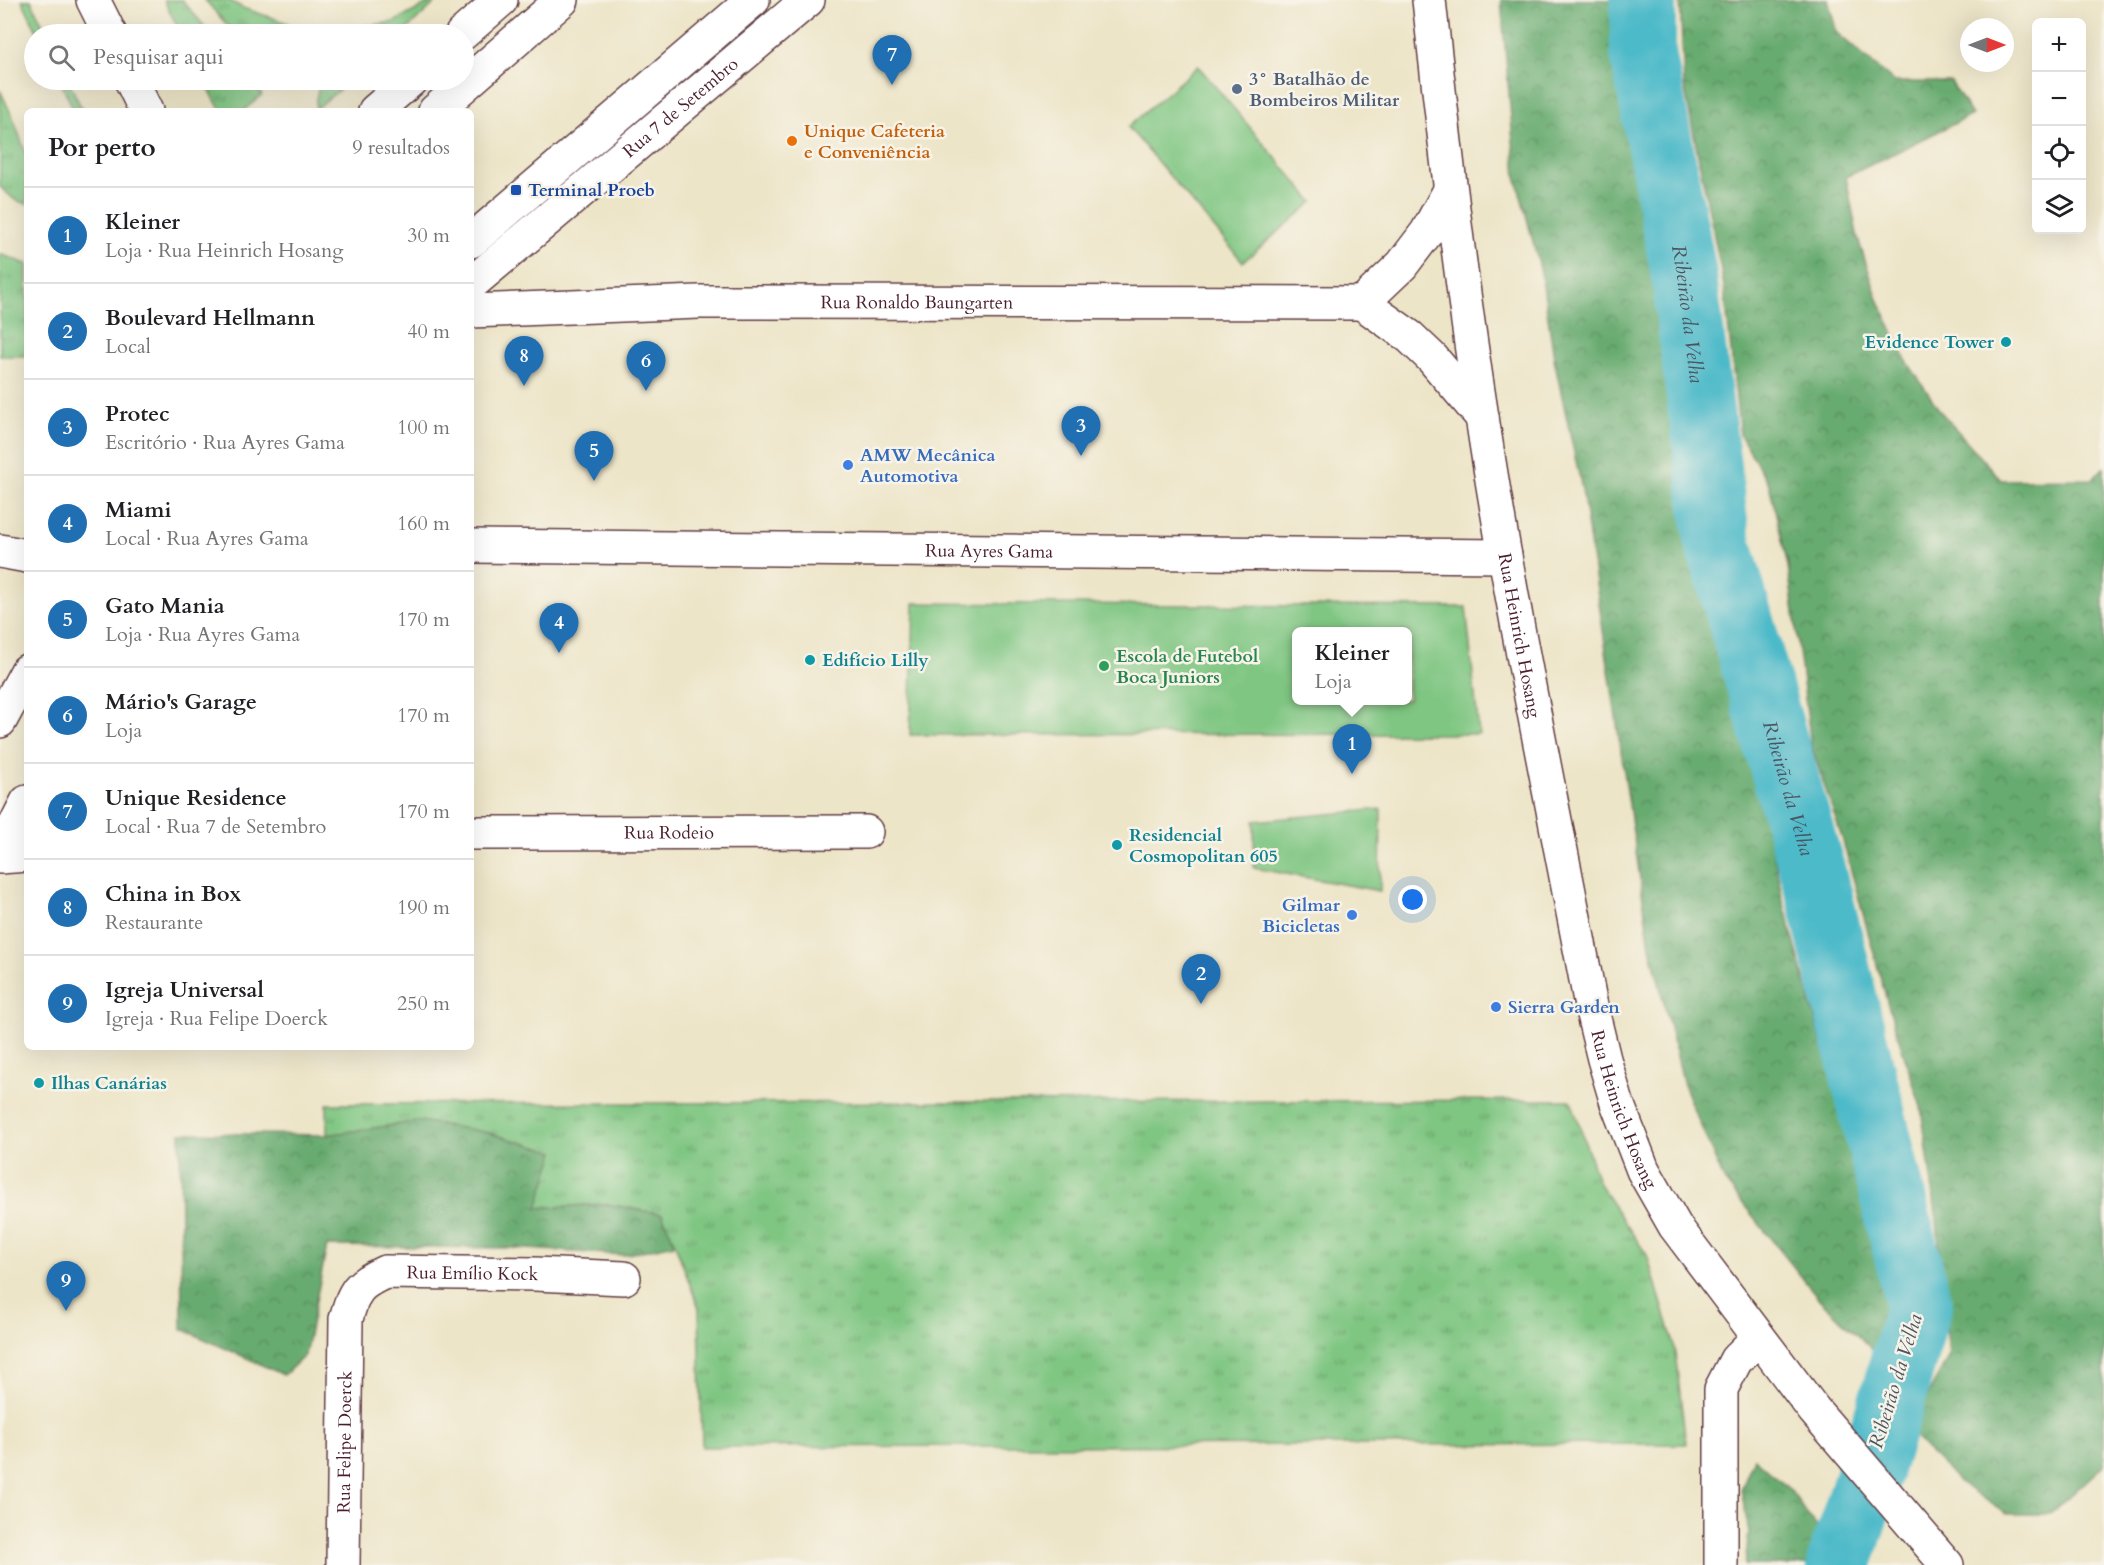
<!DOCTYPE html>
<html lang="pt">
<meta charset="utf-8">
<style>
body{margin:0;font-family:Cardo,serif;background:#f2f2f2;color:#202124}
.controls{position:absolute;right:18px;top:18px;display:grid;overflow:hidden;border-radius:9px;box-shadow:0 6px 24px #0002}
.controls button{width:54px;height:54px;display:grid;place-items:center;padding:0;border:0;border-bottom:2px solid #e0e0e0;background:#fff;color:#202124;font:30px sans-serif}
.compass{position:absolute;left:1960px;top:18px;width:54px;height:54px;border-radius:50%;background:#fff;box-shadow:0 6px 24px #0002;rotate:90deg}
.you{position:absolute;left:1413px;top:900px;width:21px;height:21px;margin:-15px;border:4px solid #fff;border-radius:50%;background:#1a73e8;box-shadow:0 0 0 9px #1a73e833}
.badge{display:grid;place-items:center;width:39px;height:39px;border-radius:50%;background:#1f6fb2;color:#fff;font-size:20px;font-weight:700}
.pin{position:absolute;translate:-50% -50px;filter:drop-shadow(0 2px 3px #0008)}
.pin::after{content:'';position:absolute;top:32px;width:21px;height:18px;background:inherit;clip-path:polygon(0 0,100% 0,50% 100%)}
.popup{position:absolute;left:1292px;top:627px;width:120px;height:78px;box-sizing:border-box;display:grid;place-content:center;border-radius:9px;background:#fff;filter:drop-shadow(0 2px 4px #0005);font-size:20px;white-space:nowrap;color:#757577}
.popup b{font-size:22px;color:#202124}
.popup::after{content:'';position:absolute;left:50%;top:100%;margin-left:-12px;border:12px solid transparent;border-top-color:#fff}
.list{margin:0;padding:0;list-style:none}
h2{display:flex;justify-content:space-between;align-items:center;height:78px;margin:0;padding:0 24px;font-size:26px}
h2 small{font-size:20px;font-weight:400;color:#757577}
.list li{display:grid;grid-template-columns:39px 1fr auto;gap:18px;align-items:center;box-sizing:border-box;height:96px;padding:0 24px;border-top:2px solid #e0e0e0}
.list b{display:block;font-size:22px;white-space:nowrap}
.list p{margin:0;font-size:20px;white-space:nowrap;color:#757577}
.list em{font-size:20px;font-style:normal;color:#757577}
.icon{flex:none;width:33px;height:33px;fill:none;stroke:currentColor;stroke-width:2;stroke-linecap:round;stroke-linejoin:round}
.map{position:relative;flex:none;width:2104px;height:1565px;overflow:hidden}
.search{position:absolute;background:#fff;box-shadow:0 6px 24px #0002;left:24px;top:24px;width:450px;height:66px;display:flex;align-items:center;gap:15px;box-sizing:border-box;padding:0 21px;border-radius:33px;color:#757577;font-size:22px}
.panel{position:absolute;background:#fff;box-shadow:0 6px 24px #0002;left:24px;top:108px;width:450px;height:942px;border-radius:9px}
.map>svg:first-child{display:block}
.grass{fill:url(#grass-tufts);stroke:#647256;stroke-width:1.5}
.forest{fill:url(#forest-crowns);stroke:#58654e;stroke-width:1.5}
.garden{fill:#7fc682;stroke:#647256;stroke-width:1.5;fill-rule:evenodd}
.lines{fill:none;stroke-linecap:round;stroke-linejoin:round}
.river{stroke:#4ebac9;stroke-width:66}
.minor-casing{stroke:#623d43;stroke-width:36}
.major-casing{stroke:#623d43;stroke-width:36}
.minor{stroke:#fff;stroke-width:33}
.major{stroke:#fff;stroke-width:33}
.service-dot{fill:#5c6f8a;stroke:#f7f3e8;stroke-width:2}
.food-dot{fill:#e8710a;stroke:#f7f3e8;stroke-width:2}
.transit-dot{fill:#1a4fb4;stroke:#f7f3e8;stroke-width:2}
.culture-dot{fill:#0f9aa8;stroke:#f7f3e8;stroke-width:2}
.shop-dot{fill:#3f7fe0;stroke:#f7f3e8;stroke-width:2}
.leisure-dot{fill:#2e9e5b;stroke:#f7f3e8;stroke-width:2}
.labels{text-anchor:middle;stroke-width:5;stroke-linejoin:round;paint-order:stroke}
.service-label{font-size:18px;font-weight:bold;fill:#4e5e75;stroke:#f7f3e8;text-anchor:start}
.street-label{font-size:18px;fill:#4a1f2b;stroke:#f7f3e8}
.food-label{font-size:18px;font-weight:bold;fill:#c56008;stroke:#f7f3e8;text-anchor:start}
.transit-label{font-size:18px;font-weight:bold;fill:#164399;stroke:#f7f3e8;text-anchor:start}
.culture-label{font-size:18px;font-weight:bold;fill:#0d838f;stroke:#f7f3e8;text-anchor:start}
.shop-label{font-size:18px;font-weight:bold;fill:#366cbe;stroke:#f7f3e8;text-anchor:start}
.leisure-label{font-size:18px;font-weight:bold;fill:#27864d;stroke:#f7f3e8;text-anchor:start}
.water-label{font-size:20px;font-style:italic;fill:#4b5562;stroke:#f7f3e8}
</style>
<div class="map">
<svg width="2104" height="1565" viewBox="0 0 2104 1565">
<defs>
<pattern id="grass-tufts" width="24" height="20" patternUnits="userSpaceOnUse" patternTransform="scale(1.5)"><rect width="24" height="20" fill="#7fc682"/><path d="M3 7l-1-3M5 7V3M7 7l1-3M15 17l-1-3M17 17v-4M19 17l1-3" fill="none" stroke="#6aa06b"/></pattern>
<pattern id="forest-crowns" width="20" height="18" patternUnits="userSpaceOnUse" patternTransform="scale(1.5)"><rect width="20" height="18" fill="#67ab70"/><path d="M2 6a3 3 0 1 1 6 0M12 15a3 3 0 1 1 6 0" fill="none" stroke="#578b5c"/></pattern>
</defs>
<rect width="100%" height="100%" fill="#f7f3e8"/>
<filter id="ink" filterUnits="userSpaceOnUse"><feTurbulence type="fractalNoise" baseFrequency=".0167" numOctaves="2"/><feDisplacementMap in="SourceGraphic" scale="12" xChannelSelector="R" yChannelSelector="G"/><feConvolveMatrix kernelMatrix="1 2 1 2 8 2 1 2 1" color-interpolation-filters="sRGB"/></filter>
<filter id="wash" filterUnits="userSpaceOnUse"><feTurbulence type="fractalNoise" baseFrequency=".008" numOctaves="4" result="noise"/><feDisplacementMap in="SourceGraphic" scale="24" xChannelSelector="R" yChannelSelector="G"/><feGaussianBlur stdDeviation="1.35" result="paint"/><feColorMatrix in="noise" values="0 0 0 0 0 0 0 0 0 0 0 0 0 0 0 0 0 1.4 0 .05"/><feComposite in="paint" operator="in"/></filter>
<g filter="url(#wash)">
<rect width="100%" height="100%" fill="#ede5c8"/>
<path class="grass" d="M 22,0 L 31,0 L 47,34 L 38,34 Z
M 164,0 L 182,0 L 211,34 L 181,34 Z
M 205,0 L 228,0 L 243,8 L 288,23 L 287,34 L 235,34 Z
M 435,0 L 438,0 L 402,34 L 324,34 L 324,31 L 394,22 Z
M 60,80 L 68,80 L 83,111 L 74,111 Z
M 204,80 L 255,80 L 259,84 L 257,86 L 262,95 L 243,111 L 221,111 Z
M 320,80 L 351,80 L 316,109 L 316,99 Z
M 0,90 L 14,120 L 27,157 L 27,204 L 15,200 L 0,187 Z
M 0,254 L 27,264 L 27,356 L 0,356 Z
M 1571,1100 L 1599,1184 L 1647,1255 L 1674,1344 L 1686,1444 L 702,1447 L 699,1309 L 675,1244 L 662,1214 L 606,1204 L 536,1208 L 555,1152 L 485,1132 L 420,1121 L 327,1135 L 327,1104 Z"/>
<path class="forest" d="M 1501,0 L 1621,0 L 1620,31 L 1637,132 L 1655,270 L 1689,455 L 1708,581 L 1742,693 L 1782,897 L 1881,1261 L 1895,1328 L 1878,1355 L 1820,1300 L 1724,1180 L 1685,1089 L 1650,946 L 1582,489 L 1555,364 L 1541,272 L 1516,177 Z
M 1680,0 L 1828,0 L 1837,33 L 1894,82 L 1951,82 L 1972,115 L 1846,177 L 1858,239 L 1878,299 L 1906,360 L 1940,411 L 2001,480 L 2093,479 L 2104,467 L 2104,1465 L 2050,1514 L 2007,1514 L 1959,1482 L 1908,1430 L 1949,1356 L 1937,1222 L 1921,1107 L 1888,1005 L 1843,841 L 1811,745 L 1788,566 L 1769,484 L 1740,435 L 1724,286 L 1684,85 Z
M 420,1121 L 485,1132 L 555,1152 L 537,1208 L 606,1204 L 662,1214 L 675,1244 L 623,1255 L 512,1248 L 327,1246 L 305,1355 L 284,1375 L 182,1329 L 180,1133 L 327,1135 Z
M 1754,1458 L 1790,1490 L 1822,1534 L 1809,1565 L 1745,1565 L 1749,1532 L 1741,1490 Z"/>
<path class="garden" d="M 1198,66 L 1313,202 L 1243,262 L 1128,127 Z
M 914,603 L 1466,607 L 1479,734 L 910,735 ZM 1296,632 L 1408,632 L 1408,700 L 1296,700 Z
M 1381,809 L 1380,891 L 1254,868 L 1254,821 Z"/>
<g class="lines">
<path class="river" id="s1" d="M 1643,0 L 1643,53 L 1683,269 L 1717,538 L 1819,894 L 1919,1305 L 1887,1417 L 1839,1565"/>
</g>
</g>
<g filter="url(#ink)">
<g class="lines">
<g class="minor-casing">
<g id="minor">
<path d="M 435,111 L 562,0"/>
<path d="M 471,241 L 753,0"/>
<path id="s2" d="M 471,546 L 1505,556"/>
<path d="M 0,551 L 27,556"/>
<path id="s3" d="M 471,833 L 866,832"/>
<path d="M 0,857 L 27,855"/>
<path id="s4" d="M 343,1565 L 346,1319 C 354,1290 358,1284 385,1272 L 535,1274 L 624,1278"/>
<path d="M 1721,1565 L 1721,1389 L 1736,1360 L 1758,1338"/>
</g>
</g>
<g class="major-casing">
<g id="major">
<path d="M 93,0 L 110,34"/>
<path id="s5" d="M 1429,0 C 1444,139 1460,278 1482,417 C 1512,614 1554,810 1591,1006 L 1604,1059 L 1617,1103 L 1643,1170 L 1675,1226 L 1814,1410 L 1947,1565"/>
<path d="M 462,34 L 501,0"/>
<path d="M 131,80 L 146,111"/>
<path d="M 375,111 L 411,80"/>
<path id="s6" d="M 471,284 L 808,0"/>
<path d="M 1362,303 L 1410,337 L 1432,358 L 1482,417"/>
<path d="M 1362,303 L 1402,265 L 1427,232 L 1449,192"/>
<path id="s7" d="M 471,311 L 699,302 L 1362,303"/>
<path d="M 0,721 L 27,671"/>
<path d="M 0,855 L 27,802"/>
</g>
</g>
<use href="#minor" class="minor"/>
<use href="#major" class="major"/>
</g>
</g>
<circle class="service-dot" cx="1237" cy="89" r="6"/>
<circle class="food-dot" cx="792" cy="141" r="6"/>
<rect class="transit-dot" x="510" y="184" width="12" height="12" rx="3"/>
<g class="culture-dot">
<circle cx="2006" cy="342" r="6"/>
<circle cx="810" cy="660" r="6"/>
<circle cx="1117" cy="845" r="6"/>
<circle cx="39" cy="1083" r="6"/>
</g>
<g class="shop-dot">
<circle cx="848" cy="465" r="6"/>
<circle cx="1352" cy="915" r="6"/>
<circle cx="1496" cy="1007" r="6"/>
</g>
<circle class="leisure-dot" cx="1104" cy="666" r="6"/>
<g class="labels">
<g class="service-label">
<text x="1249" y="85">3° Batalhão de<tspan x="1249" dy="21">Bombeiros Militar</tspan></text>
</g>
<g class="street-label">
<text dy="6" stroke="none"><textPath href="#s6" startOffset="274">Rua 7 de Setembro</textPath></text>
<text dy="6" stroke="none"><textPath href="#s7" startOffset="446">Rua Ronaldo Baungarten</textPath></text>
<text dy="6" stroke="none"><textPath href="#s2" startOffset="518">Rua Ayres Gama</textPath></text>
<text dy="6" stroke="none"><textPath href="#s5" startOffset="642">Rua Heinrich Hosang</textPath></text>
<text dy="6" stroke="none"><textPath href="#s3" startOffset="198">Rua Rodeio</textPath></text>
<text dy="6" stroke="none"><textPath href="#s5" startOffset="1128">Rua Heinrich Hosang</textPath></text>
<text dy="6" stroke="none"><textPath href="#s4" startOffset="398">Rua Emílio Kock</textPath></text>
<text dy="6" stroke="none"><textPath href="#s4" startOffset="123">Rua Felipe Doerck</textPath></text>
</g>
<g class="food-label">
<text x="804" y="137">Unique Cafeteria<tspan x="804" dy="21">e Conveniência</tspan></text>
</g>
<g class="transit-label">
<text x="528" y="196">Terminal Proeb</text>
</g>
<g class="culture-label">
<text x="1994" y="348" text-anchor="end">Evidence Tower</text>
<text x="822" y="666">Edifício Lilly</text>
<text x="1129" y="841">Residencial<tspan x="1129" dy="21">Cosmopolitan 605</tspan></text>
<text x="51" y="1089">Ilhas Canárias</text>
</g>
<g class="shop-label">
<text x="860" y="461">AMW Mecânica<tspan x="860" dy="21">Automotiva</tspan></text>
<text x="1340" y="911" text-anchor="end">Gilmar<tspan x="1340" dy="21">Bicicletas</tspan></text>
<text x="1508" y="1013">Sierra Garden</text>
</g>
<g class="leisure-label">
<text x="1116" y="662">Escola de Futebol<tspan x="1116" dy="21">Boca Juniors</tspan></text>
</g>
<g class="water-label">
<text dy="7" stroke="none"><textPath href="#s1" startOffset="318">Ribeirão da Velha</textPath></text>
<text dy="7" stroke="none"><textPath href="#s1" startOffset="804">Ribeirão da Velha</textPath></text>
<text transform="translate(1895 1381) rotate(-73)" y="7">Ribeirão da Velha</text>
</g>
</g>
</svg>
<div class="controls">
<button>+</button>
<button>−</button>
<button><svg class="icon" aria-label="locate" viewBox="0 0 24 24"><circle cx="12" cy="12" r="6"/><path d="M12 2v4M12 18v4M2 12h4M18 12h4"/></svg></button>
<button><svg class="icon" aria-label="layers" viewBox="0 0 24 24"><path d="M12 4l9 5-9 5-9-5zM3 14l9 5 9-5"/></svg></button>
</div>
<svg class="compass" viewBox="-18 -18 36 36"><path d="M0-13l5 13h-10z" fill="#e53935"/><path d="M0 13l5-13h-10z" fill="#757577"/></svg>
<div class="you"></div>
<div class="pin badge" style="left:1352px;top:774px">1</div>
<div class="popup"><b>Kleiner</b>Loja</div>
<div class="pin badge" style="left:1201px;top:1004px">2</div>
<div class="pin badge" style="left:1081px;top:456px">3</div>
<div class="pin badge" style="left:559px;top:653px">4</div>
<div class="pin badge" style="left:594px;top:481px">5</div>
<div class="pin badge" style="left:646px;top:391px">6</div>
<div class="pin badge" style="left:892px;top:85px">7</div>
<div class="pin badge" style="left:524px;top:386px">8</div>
<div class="pin badge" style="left:66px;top:1311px">9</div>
<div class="search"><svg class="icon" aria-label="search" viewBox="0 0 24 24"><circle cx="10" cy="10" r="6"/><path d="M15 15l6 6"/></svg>Pesquisar aqui</div>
<section class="panel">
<h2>Por perto<small>9 resultados</small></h2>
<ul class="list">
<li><span class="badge">1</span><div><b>Kleiner</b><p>Loja · Rua Heinrich Hosang</p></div><em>30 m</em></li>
<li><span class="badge">2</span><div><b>Boulevard Hellmann</b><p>Local</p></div><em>40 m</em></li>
<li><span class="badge">3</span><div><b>Protec</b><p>Escritório · Rua Ayres Gama</p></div><em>100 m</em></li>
<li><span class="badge">4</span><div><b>Miami</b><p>Local · Rua Ayres Gama</p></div><em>160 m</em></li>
<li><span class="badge">5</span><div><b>Gato Mania</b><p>Loja · Rua Ayres Gama</p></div><em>170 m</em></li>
<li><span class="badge">6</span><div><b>Mário's Garage</b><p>Loja</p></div><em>170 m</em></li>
<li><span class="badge">7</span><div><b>Unique Residence</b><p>Local · Rua 7 de Setembro</p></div><em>170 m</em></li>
<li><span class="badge">8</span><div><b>China in Box</b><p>Restaurante</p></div><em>190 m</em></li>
<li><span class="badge">9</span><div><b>Igreja Universal</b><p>Igreja · Rua Felipe Doerck</p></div><em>250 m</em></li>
</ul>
</section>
</div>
